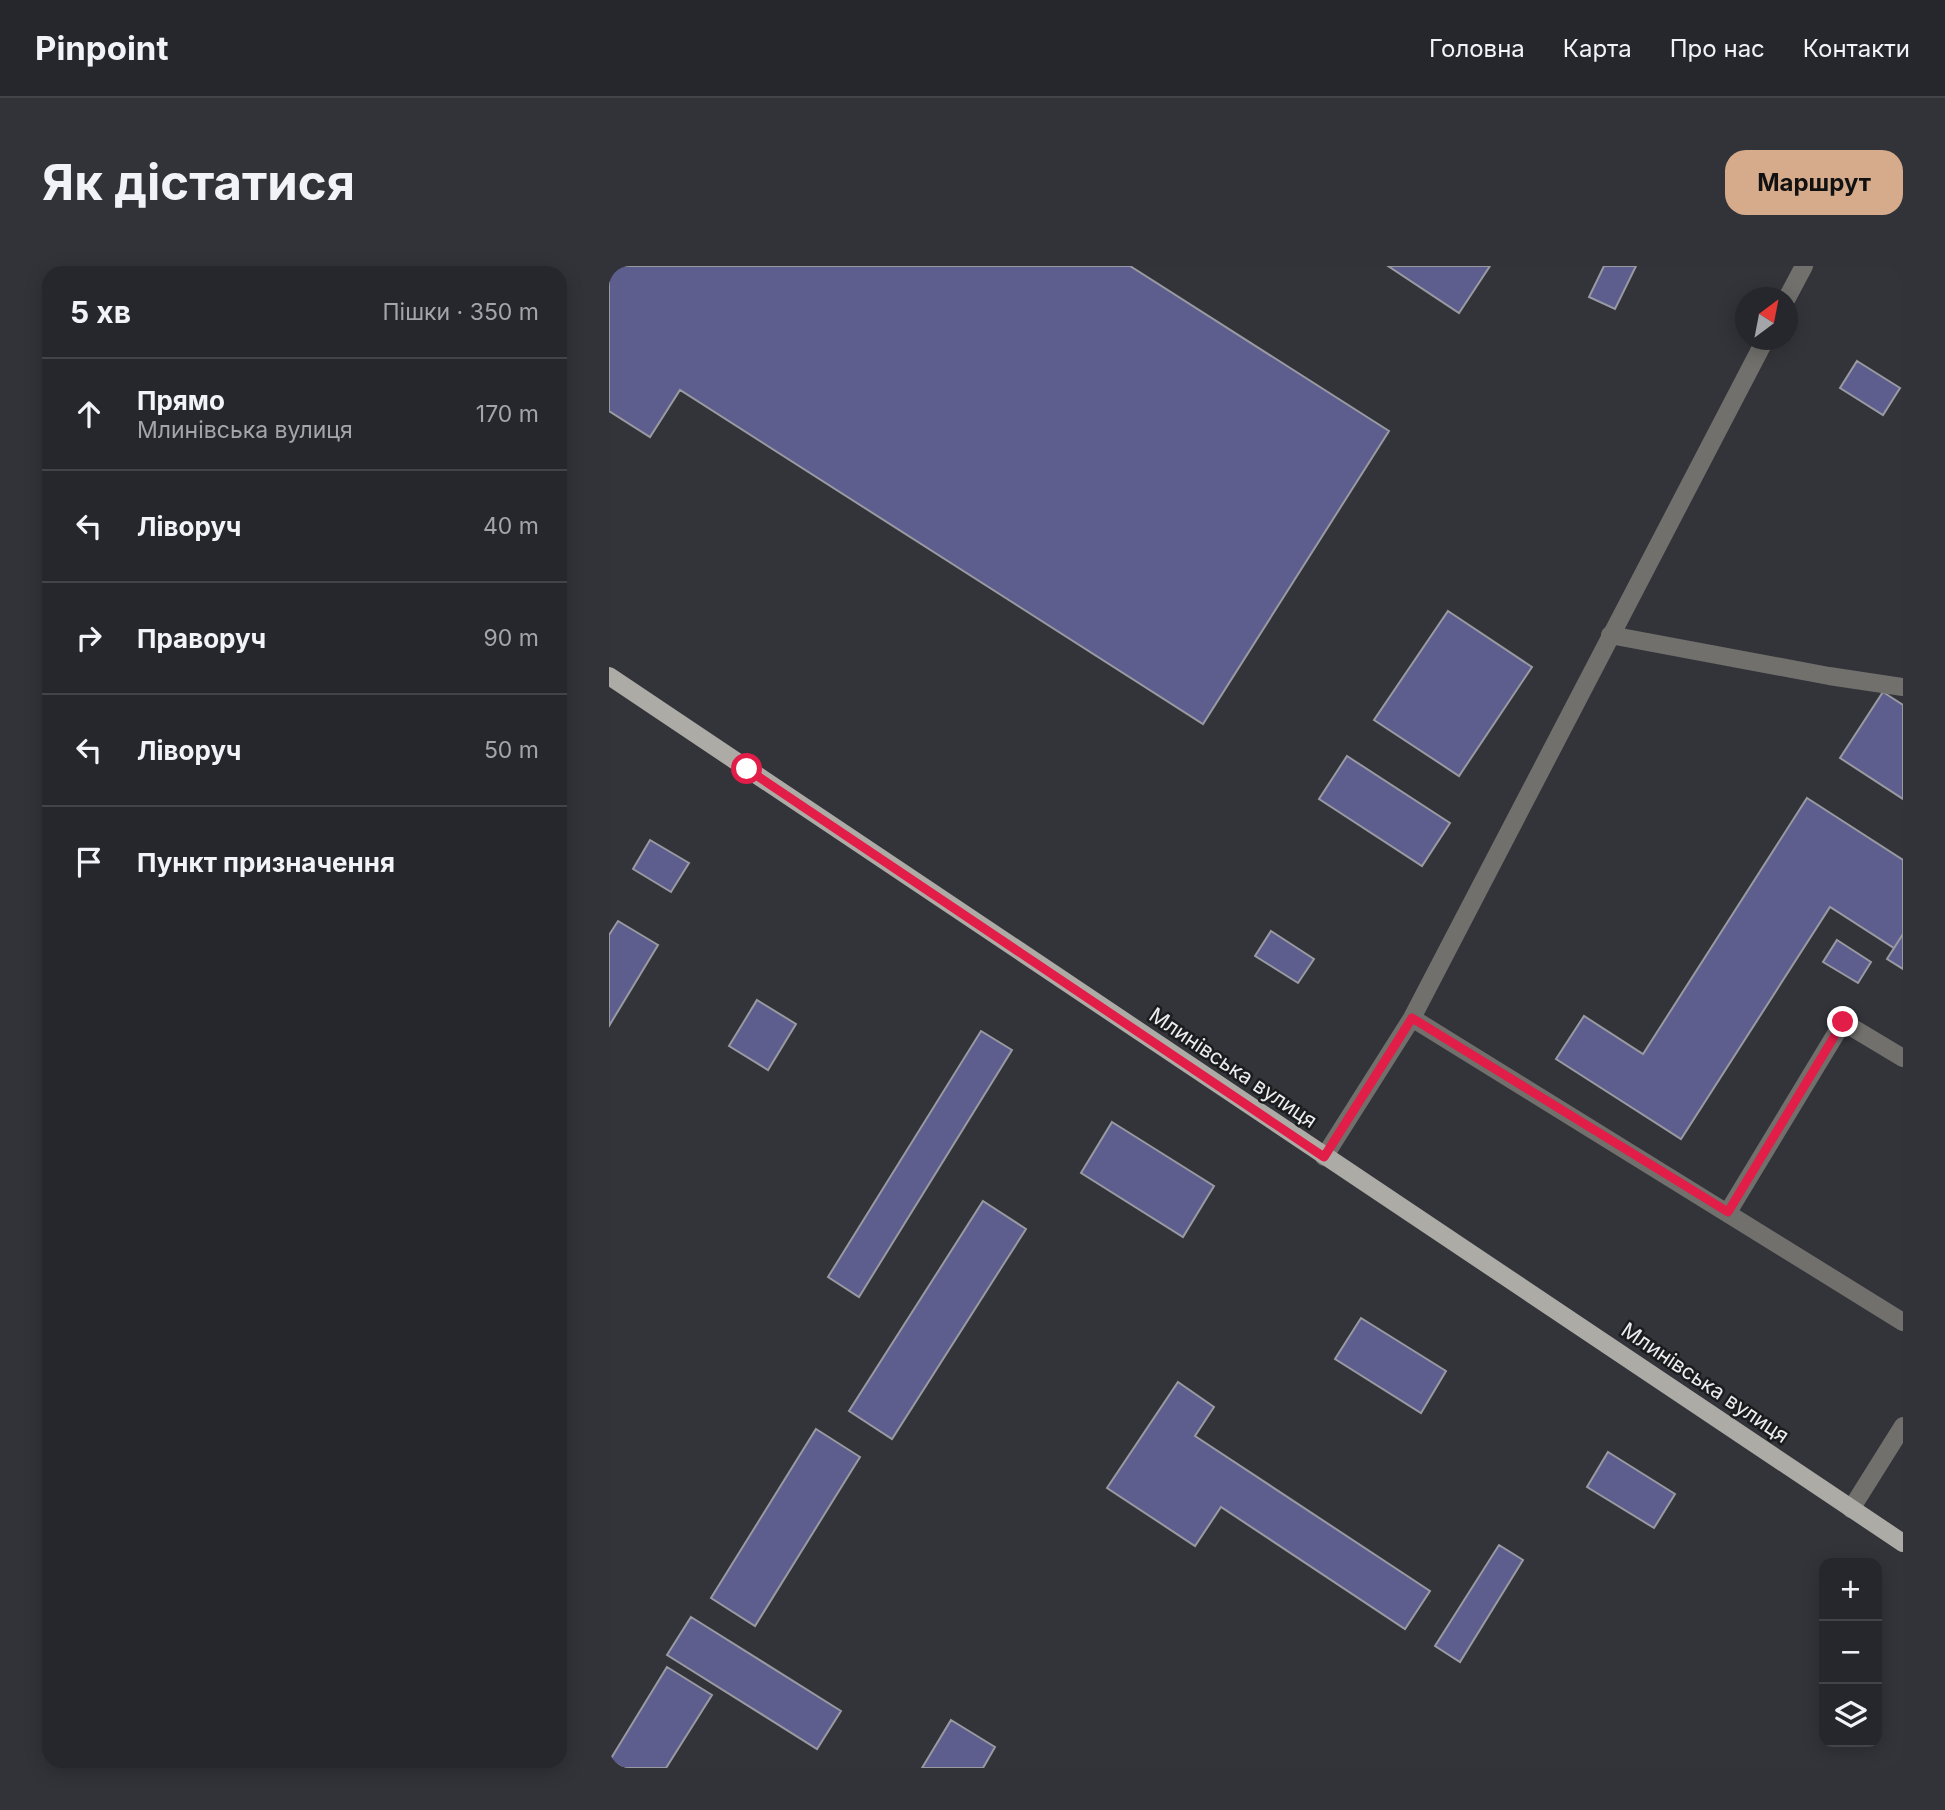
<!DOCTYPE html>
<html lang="uk">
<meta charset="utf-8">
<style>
body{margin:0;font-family:Inter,sans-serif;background:#323338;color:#f1f3f6}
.controls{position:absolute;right:21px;bottom:21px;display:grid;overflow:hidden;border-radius:14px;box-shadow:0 4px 18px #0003}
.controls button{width:63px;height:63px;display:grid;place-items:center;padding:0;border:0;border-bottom:2px solid #424448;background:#26272c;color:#f1f3f6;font:35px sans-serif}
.compass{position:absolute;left:1126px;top:21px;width:63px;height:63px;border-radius:50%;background:#26272c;box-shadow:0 4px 18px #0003;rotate:32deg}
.stop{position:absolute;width:21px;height:21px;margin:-16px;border:5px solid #e11d48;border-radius:50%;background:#fff}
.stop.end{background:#e11d48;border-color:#fff;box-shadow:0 2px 7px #0008}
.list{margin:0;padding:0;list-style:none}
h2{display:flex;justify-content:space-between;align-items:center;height:91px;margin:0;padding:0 28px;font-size:30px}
h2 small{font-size:23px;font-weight:400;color:#a4a5a9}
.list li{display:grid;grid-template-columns:46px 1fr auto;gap:21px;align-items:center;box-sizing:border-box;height:112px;padding:0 28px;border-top:2px solid #424448}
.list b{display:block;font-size:26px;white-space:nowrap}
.list p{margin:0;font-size:23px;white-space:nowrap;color:#a4a5a9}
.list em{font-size:23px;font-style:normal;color:#a4a5a9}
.icon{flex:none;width:38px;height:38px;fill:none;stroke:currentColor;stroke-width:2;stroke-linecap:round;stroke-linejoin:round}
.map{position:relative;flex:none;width:1294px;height:1502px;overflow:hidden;border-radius:21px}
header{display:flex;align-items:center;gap:42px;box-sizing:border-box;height:98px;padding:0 35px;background:#26272c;border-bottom:2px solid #424448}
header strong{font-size:33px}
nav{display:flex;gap:38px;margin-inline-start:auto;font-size:24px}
.intro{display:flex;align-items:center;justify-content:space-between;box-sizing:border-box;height:168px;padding:0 42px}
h1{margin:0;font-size:49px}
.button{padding:18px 32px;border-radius:21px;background:#d6ab8b;color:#111;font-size:24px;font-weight:700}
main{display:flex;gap:42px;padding:0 42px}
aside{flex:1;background:#26272c;border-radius:21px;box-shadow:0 4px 18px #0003}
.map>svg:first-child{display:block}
.building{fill:#5d5e8e;stroke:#999aa1;stroke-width:2}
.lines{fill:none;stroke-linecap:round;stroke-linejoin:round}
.minor{stroke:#71706d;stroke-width:18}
.major{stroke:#adaba5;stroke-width:18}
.route{stroke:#e11d48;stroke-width:9}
.labels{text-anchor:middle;stroke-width:5;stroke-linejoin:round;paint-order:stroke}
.street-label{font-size:21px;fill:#ededf1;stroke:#1b1c1e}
</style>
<header>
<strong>Pinpoint</strong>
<nav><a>Головна</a><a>Карта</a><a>Про нас</a><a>Контакти</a></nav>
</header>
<div class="intro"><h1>Як дістатися</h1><a class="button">Маршрут</a></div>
<main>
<aside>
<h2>5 хв<small>Пішки · 350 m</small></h2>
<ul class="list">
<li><svg class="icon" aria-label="ahead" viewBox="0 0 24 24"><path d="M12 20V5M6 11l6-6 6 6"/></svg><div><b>Прямо</b><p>Млинівська вулиця</p></div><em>170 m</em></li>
<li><svg class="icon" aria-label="left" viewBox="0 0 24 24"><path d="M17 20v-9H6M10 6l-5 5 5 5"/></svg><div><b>Ліворуч</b></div><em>40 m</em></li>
<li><svg class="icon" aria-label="right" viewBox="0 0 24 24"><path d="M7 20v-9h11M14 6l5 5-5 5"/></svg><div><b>Праворуч</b></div><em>90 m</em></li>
<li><svg class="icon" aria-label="left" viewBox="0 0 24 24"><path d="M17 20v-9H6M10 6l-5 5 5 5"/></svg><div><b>Ліворуч</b></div><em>50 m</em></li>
<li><svg class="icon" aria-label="arrive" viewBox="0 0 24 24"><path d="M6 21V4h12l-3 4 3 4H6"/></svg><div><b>Пункт призначення</b></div></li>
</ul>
</aside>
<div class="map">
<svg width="1294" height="1502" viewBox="0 0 1294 1502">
<rect width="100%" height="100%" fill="#33343a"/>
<path class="building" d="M 0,0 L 521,0 L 780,165 L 594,458 L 71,124 L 41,171 L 0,145 Z
M 779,0 L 881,0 L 850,47 Z
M 995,0 L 1027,0 L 1006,43 L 980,31 Z
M 1248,95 L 1291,122 L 1274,149 L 1231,122 Z
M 839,345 L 923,401 L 850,510 L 765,454 Z
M 1274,426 L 1294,439 L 1294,533 L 1231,492 Z
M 738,490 L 841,557 L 813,600 L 710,533 Z
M 1198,532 L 1294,594 L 1294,668 L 1285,682 L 1221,641 L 1072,873 L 947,793 L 975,750 L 1034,788 Z
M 41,574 L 80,597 L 62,626 L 24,603 Z
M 9,655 L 49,679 L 0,760 L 0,669 Z
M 662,665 L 705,693 L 689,717 L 646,690 Z
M 1294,668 L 1294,703 L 1278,693 Z
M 1228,674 L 1262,696 L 1249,717 L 1214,696 Z
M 148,734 L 187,758 L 159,804 L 120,780 Z
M 372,765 L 403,784 L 250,1031 L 219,1011 Z
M 503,856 L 605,920 L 574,971 L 472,907 Z
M 374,935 L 417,963 L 283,1173 L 240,1145 Z
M 752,1052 L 837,1105 L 812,1147 L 726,1093 Z
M 569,1116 L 605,1141 L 586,1170 L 821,1325 L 796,1363 L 612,1241 L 586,1280 L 498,1222 Z
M 207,1163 L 251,1191 L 146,1360 L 102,1332 Z
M 999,1186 L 1066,1228 L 1045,1262 L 978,1221 Z
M 890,1279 L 914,1294 L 851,1396 L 826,1380 Z
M 82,1351 L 232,1445 L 208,1483 L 58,1389 Z
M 58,1401 L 103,1429 L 57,1502 L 14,1502 L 1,1494 Z
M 342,1454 L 386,1481 L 374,1502 L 313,1502 Z"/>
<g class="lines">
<path class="minor" d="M 1178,32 L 1195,0
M 1001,369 L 1220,410 L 1294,421
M 803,752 L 1294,1056
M 715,891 L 803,752 L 1156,74
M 1119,946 L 1234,756 L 1294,792
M 1242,1243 L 1294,1160"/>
<path class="major" d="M 0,410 L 1294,1277"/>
</g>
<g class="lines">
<path class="route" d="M 138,503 L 715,891 L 803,752 L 1119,946 L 1234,756"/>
</g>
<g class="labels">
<g class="street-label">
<text transform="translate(624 802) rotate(34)" y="7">Млинівська вулиця</text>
<text transform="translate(1096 1117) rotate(34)" y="7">Млинівська вулиця</text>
</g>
</g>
</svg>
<div class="controls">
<button>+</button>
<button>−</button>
<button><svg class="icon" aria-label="layers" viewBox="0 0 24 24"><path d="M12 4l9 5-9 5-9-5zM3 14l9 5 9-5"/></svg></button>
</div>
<svg class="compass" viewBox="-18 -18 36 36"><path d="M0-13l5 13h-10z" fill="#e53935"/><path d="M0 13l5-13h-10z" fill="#a4a5a9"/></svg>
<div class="stop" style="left:138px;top:503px"></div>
<div class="stop end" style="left:1234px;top:756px"></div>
</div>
</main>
